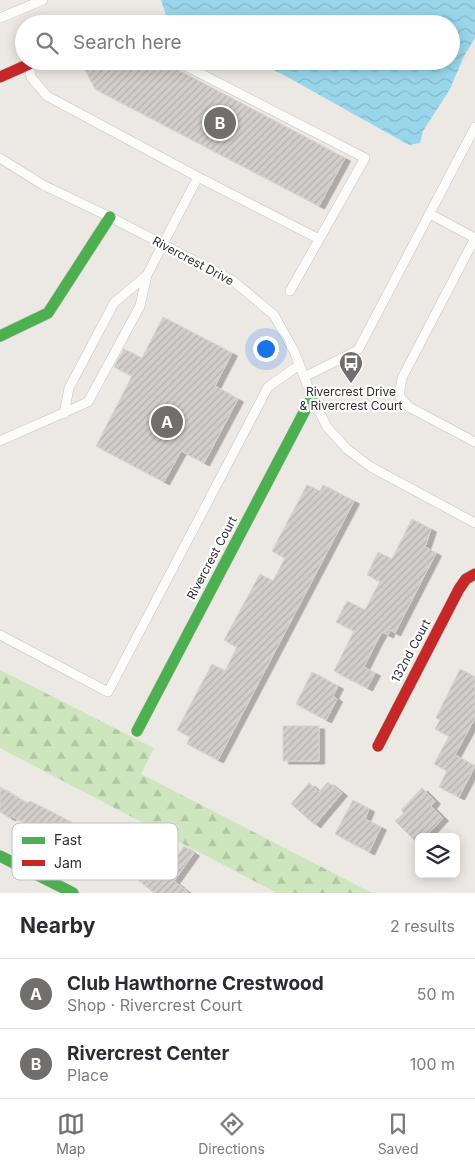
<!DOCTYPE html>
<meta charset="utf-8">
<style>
body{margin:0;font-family:Inter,sans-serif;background:#f2f2f3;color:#2b2b33}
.controls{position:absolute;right:15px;bottom:15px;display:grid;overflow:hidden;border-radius:8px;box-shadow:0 2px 12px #0003}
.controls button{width:45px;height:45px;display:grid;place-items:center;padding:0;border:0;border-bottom:1px solid #e1e1e2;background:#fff;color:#2b2b33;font:25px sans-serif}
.you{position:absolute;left:265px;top:348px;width:18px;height:18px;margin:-12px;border:4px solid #fff;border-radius:50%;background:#1a73e8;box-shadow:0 0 0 8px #1a73e833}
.badge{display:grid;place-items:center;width:32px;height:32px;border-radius:50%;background:#706f6e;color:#fff;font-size:16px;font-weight:700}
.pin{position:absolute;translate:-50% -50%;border:2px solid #fff;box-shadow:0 1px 5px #0006}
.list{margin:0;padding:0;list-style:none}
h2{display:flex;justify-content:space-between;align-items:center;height:65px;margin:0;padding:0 20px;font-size:21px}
h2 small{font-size:16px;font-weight:400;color:#7c7c81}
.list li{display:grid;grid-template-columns:32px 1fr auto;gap:15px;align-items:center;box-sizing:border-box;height:70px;padding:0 20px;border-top:1px solid #e1e1e2}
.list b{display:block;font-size:19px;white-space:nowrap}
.list p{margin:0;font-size:16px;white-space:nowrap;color:#7c7c81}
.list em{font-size:16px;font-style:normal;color:#7c7c81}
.icon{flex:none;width:28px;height:28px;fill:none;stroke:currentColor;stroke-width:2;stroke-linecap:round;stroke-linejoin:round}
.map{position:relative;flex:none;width:475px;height:893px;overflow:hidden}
.search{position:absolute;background:#fff;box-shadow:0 2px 12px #0003;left:15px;right:15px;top:15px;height:55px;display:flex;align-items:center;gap:12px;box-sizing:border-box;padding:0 18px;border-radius:28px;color:#7c7c81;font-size:19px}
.sheet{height:205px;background:#fff}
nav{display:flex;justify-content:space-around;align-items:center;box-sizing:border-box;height:70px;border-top:1px solid #e1e1e2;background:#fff;font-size:14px;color:#7c7c81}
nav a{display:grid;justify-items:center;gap:2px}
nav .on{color:#706f6e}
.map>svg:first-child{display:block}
.forest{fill:url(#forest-firs)}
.water{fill:url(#water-waves)}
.building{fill:url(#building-hatch);stroke:#d7d4d0;filter:url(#shadow)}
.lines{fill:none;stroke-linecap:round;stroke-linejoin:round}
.lane-casing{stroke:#c5c4c5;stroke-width:10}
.fast-casing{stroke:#c5c4c5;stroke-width:12}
.jam-casing{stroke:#c5c4c5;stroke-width:12}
.lane{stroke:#fcfcfb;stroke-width:9}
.fast{stroke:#4caf50;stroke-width:11}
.jam{stroke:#c62828;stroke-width:11}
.labels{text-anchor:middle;stroke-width:4.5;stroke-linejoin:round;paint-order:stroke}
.street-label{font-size:12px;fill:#2e2e2e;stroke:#fff}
.poi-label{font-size:12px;fill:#2e2e2e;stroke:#fff}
.key{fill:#fff;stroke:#c0c0c0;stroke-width:1}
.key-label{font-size:14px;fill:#2e2e2e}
</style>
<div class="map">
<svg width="475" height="893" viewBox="0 0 475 893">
<defs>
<pattern id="forest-firs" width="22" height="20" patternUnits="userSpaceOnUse" patternTransform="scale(1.25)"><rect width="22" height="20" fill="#cee6be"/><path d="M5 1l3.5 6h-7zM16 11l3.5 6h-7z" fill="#b1c6a4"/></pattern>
<pattern id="water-waves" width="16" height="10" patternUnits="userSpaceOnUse" patternTransform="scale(1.25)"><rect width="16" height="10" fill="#99d6ec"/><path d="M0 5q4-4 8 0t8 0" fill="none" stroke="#84b8cb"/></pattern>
<pattern id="building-hatch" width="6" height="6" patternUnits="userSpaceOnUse" patternTransform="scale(1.25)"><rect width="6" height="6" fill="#d1cecb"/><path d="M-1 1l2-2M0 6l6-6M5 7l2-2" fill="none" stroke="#b4b1af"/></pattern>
<filter id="shadow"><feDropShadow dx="5.5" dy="3" stdDeviation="0" flood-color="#0004"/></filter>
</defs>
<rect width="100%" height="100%" fill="#ece8e4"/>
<path class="forest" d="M 0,670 L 154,748 L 141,774 L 372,893 L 277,893 L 0,748 Z"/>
<path class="water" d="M 161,0 L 475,0 L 475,38 L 464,56 L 450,89 L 423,131 L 420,143 L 409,145 L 282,74 L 254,61 L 451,61 L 451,24 L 193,24 C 183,17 176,19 166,15 Z"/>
<path class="building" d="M 99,61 L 161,61 L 345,158 L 319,206 L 95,89 L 84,68 Z
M 163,317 L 232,353 L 215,386 L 238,399 L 204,463 L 181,451 L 164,482 L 96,446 L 132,376 L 114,367 L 124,349 L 142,358 Z
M 307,485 L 320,491 L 323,485 L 354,501 L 218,760 L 187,744 L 190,737 L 177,730 L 212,664 L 225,671 L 237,647 L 224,640 L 260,574 L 273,581 L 285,558 L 272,551 Z
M 412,519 L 431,529 L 425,547 L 436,553 L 395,633 L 390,630 L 388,635 L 382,632 L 376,643 L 364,667 L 375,673 L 367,688 L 334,671 L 354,631 L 336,622 L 347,601 L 365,610 L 380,581 L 367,575 L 378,552 L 392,559 Z
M 460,669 L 475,677 L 475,718 L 455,755 L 475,766 L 459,797 L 439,787 L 447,771 L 434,764 L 449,736 L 435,729 L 440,720 L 436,718 Z
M 312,672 L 338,686 L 333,696 L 337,699 L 326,720 L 296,704 Z
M 283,726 L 319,726 L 319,761 L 283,761 Z
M 328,782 L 342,793 L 315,825 L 291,804 L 309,783 L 319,792 Z
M 0,787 L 28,804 L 30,801 L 124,849 L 138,824 L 152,831 L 140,853 L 165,872 L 184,846 L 194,853 L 174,881 L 189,893 L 154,893 L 123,868 L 121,872 L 11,816 L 10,818 L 0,812 Z
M 422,788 L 435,801 L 431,806 L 443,818 L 425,837 L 419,837 L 418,844 L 395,821 L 404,813 L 401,810 Z
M 353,800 L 369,809 L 365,819 L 381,827 L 369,852 L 335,834 Z"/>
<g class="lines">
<g class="lane-casing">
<path id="lane" d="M 0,18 L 43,0
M 176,61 L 365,158 L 290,291
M 29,65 L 31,77 L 47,96 L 198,177 L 319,239
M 0,158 L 43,185 L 110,217 L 232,280 L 274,315 L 294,351 L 312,397 L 327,427 L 347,449 L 371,467 L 475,523
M 430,214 L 475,238
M 475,238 L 402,378 L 399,396 L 409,407 L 475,442
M 304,377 L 358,350 L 475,127
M 64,414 L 69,388 L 114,303 L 146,276
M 0,441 L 88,402 L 140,306 L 147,275 L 198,177
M 0,635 L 108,692 L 268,387 L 299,365"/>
</g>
<g class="fast-casing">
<path id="fast" d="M 0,336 L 48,313 L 110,217
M 137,731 L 312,397
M 0,856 L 73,893"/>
</g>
<g class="jam-casing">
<path id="jam" d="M 0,77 L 36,61
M 378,746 L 459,589 L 466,579 L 475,574"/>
</g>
<use href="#lane" class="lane"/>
<use href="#fast" class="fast"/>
<use href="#jam" class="jam"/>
</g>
<defs>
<g id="bus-pin" transform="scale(1.25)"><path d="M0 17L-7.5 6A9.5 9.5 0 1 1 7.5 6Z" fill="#706f6e" stroke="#fff"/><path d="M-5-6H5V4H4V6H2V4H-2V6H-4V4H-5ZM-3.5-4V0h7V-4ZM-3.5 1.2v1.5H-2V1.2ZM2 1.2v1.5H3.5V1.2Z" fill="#fff"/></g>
</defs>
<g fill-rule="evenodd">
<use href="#bus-pin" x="351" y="363"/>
</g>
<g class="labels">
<g class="street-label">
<text transform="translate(193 261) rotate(28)" y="4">Rivercrest Drive</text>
<text transform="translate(212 558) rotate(-62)" y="4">Rivercrest Court</text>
<text transform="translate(411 651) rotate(-62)" y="4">132nd Court</text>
</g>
<g class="poi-label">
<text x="351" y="396">Rivercrest Drive<tspan x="351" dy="14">&amp; Rivercrest Court</tspan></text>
</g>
</g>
<rect x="12" y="823" width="166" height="57" rx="8" class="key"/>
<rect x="22" y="837" width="23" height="7" fill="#4caf50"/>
<rect x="22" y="860" width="23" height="6" fill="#c62828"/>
<g class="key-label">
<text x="54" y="845">Fast</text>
<text x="54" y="868">Jam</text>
</g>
</svg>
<div class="controls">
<button><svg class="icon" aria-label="layers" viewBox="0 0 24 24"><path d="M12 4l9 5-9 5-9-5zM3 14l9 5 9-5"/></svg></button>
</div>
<div class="you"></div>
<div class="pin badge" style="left:167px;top:422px">A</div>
<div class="pin badge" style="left:220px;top:123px">B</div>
<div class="search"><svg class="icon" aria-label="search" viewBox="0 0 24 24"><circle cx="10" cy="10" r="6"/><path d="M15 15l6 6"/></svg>Search here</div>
</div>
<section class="sheet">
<h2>Nearby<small>2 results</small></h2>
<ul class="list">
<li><span class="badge">A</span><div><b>Club Hawthorne Crestwood</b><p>Shop · Rivercrest Court</p></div><em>50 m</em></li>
<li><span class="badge">B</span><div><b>Rivercrest Center</b><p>Place</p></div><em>100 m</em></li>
</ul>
</section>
<nav>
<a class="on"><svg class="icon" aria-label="map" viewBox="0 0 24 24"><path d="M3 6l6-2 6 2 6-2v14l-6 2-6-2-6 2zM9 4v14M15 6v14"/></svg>Map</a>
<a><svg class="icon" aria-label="directions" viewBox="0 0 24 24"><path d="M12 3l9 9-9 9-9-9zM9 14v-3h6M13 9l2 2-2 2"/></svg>Directions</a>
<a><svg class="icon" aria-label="saved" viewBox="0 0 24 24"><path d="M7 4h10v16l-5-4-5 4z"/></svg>Saved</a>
</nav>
